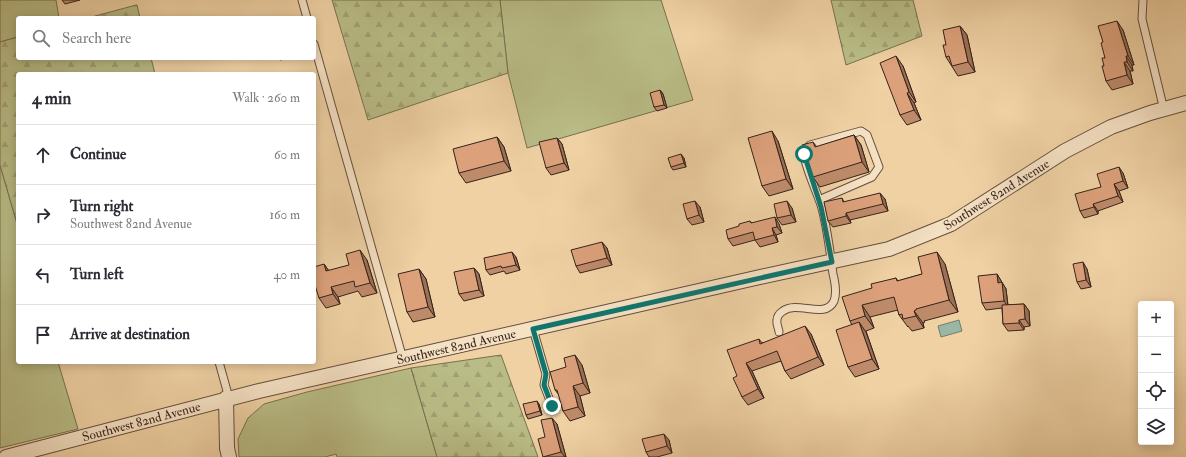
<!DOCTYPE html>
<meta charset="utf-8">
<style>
body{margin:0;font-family:"IM FELL Double Pica",serif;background:#f2f2f3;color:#2b2b33}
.controls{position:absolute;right:12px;bottom:12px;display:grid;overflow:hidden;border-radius:4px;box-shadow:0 2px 10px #0003}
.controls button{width:36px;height:36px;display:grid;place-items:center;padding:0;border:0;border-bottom:1px solid #e1e1e2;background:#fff;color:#2b2b33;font:20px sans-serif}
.stop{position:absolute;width:12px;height:12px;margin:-9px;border:3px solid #0f766e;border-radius:50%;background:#fff}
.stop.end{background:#0f766e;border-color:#fff;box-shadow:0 1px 4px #0008}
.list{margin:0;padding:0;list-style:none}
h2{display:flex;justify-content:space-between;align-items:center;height:52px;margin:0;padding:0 16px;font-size:17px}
h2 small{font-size:13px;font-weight:400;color:#7c7c81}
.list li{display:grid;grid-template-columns:26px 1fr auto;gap:12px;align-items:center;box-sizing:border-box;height:60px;padding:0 16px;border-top:1px solid #e1e1e2}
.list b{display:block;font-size:15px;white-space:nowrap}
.list p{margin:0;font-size:13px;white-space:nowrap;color:#7c7c81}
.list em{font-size:13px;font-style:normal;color:#7c7c81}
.icon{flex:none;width:22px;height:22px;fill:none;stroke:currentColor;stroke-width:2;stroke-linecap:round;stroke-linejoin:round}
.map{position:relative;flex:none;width:1186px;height:457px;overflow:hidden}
.search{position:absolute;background:#fff;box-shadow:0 2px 10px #0003;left:16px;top:16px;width:300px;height:44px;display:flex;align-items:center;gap:10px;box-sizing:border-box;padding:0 14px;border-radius:4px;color:#7c7c81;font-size:15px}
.panel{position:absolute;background:#fff;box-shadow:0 2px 10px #0003;left:16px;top:72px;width:300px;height:292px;border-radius:4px}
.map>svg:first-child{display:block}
.grass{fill:#b9bc86;stroke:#787050}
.forest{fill:url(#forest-firs);stroke:#787050}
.water{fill:#9ab7a5;stroke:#727c6d}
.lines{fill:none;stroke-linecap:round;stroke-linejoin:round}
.service-casing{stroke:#654e3c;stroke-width:9}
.minor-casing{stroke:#654e3c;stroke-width:16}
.service{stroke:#f5e1c4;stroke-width:7}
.minor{stroke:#f5e1c4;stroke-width:14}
.wall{fill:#bd8a6a;stroke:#37231a}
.shaded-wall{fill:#9a7156;stroke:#37231a}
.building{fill:#dca17b;stroke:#37231a}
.route{stroke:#0f766e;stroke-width:5}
.labels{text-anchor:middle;stroke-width:3.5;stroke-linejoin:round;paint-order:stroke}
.street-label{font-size:13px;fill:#37231a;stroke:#f5e1c4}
</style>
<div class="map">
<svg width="1186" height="457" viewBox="0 0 1186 457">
<defs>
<pattern id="forest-firs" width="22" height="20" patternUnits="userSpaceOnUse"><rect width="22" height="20" fill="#b9bc86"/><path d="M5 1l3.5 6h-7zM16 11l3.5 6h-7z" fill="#a0a173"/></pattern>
</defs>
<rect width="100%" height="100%" fill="#efd1a4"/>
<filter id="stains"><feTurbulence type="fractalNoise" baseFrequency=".005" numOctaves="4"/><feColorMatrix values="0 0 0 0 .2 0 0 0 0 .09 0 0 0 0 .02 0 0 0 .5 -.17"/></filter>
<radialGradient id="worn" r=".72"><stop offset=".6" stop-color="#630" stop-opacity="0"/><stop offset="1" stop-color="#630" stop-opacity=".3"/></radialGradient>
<path class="grass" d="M 0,0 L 56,0 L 59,18 L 18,18 L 18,37 L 0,42 Z
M 500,0 L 661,0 L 693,100 L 527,148 L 508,73 Z
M 0,165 L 18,227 L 18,362 L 58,362 L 78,429 L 0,448 Z
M 411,368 L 437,457 L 337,457 L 336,454 L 325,457 L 239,457 L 238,439 L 248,418 L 264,404 L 307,392 Z"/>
<path class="forest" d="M 332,0 L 500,0 L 508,73 L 368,120 Z
M 831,0 L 913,0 L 922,36 L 846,65 Z
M 137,5 L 140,18 L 88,18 L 136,5 Z
M 18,37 L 18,58 L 151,58 L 155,74 L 18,74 L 18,227 L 0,165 L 0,42 Z
M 501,355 L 538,457 L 437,457 L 411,368 Z"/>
<path class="water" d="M 959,320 L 962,331 L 941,337 L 938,326 Z"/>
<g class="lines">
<g class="service-casing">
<path id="service" d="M 302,0 L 307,18
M 1143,0 L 1142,19 L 1164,110
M 314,44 L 403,359
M 533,329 L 546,374 L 544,385 L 552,406
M 779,332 C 779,329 776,324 777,320 C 777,316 780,313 783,311 C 798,300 825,320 834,301 C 837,293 835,282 833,274 C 830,252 827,225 821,205 C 816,190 806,169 804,155 C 804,150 807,148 810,145 L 861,131 L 867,135 L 879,167 L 872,177 L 819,200
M 219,362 L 229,398"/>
</g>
<g class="minor-casing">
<path id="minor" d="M 226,398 L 227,448 L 229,457
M 6,457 L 259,391 L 760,277 L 889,249 L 951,224 L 1065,151 L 1111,127 L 1150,113 L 1186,103"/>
</g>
<use href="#service" class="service"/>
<use href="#minor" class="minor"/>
</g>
<path class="wall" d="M 62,0 L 80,0 L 65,4 Z
M 960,26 L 967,35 L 975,72 L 958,76 L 946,57 Z
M 1123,30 L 1134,65 L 1132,65 L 1133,71 L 1130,71 L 1133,84 L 1112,90 L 1106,81 L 1104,66 L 1105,58 L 1103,42 Z
M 279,58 L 288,58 L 280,60 Z
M 903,66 L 916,102 L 914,103 L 921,120 L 907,125 L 900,115 Z
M 660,90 L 663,94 L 667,108 L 657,111 L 654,107 Z
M 854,135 L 861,145 L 869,172 L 820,187 L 813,177 L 813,142 L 817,147 Z
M 497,137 L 504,147 L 511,171 L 466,183 L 459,173 Z
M 557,138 L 562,144 L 569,170 L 551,175 L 546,168 Z
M 778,141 L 793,189 L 769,196 L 762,186 Z
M 684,158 L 686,167 L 673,170 L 671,167 Z
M 1123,173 L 1128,188 L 1119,191 L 1123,202 L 1098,211 L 1098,214 L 1084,218 L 1080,211 L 1101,187 Z
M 842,198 L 844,202 L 885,199 L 888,211 L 850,220 L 851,223 L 833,227 L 828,221 Z
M 700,207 L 704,222 L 692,225 L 687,219 Z
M 792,208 L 796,222 L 782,225 L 777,218 Z
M 750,221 L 752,223 L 779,224 L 782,233 L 776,235 L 778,242 L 760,247 L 755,240 L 733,246 L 728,239 Z
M 607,248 L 612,265 L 580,273 L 576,266 Z
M 516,257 L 520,270 L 506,274 L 504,271 L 490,275 L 486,270 Z
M 367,260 L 377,293 L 362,297 L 358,291 L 338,297 L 340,304 L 326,308 L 319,298 L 324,264 L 329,271 Z
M 945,264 L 958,312 L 924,321 L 925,322 L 923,323 L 924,328 L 912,331 L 908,326 L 908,327 L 899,315 L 898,310 L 870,317 L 874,328 L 866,331 L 879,369 L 855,377 L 848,367 L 852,325 L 850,321 L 872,288 L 896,278 L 898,281 L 922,274 Z
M 474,268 L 479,274 L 484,296 L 464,301 L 459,294 Z
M 419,269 L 426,279 L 435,317 L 413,322 L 407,312 Z
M 1087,269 L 1091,287 L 1081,289 L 1077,282 Z
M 997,274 L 1006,289 L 1008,305 L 1024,304 L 1029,311 L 1030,326 L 1024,327 L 1024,330 L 1008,331 L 1003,324 L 1002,308 L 986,310 L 982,303 Z
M 811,334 L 824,365 L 791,379 L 785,371 L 781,361 L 752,371 L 764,398 L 748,405 L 742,397 L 737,376 L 759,339 L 762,343 Z
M 582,365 L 590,393 L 580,396 L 585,416 L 570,421 L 563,411 L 559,395 L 555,390 Z
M 539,404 L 542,415 L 528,419 L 526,415 Z
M 557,424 L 566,457 L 543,457 L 545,437 Z
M 669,440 L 672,453 L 657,457 L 649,457 L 646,452 Z"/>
<path class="shaded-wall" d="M 1117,21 L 1123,30 L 1134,65 L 1128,56 Z
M 960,26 L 967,35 L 975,72 L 968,62 Z
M 896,56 L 903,66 L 916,102 L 909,92 Z
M 1126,56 L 1132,65 L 1133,71 L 1127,62 Z
M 1124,62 L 1130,71 L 1133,84 L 1127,75 Z
M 660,90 L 663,94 L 667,108 L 664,105 Z
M 907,93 L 914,103 L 921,120 L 914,110 Z
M 772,131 L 778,141 L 793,189 L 786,179 Z
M 854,135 L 861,145 L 869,172 L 862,162 Z
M 497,137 L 504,147 L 511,171 L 504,161 Z
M 557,138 L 562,144 L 569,170 L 564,163 Z
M 681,154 L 684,158 L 686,167 L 684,163 Z
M 1119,167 L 1123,173 L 1128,188 L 1123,181 Z
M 1114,184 L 1119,191 L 1123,202 L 1118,196 Z
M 880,193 L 885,199 L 888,211 L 883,204 Z
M 695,201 L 700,207 L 704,222 L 699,215 Z
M 787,201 L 792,208 L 796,222 L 791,215 Z
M 1093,204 L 1098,211 L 1098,214 L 1094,207 Z
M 846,213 L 850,220 L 851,223 L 846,216 Z
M 775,217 L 779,224 L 782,233 L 777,227 Z
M 772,228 L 776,235 L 778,242 L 774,235 Z
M 602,242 L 607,248 L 612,265 L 607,258 Z
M 360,250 L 367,260 L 377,293 L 370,283 Z
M 512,252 L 516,257 L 520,270 L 516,265 Z
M 937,252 L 945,264 L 958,312 L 949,300 Z
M 1083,262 L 1087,269 L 1091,287 L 1086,280 Z
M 324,264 L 331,274 L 326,271 Z
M 474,268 L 479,274 L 484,296 L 479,290 Z
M 419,269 L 426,279 L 435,317 L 428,307 Z
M 997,274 L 1006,289 L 1008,307 L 1004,301 L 998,283 Z
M 331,287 L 338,297 L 340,304 L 333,294 Z
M 1024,304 L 1029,311 L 1030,326 L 1025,319 Z
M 862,305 L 870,317 L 874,328 L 865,316 Z
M 914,311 L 923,323 L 924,328 L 916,316 Z
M 1019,320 L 1024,327 L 1024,330 L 1019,323 Z
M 859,322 L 866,332 L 879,369 L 872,359 Z
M 805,326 L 811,334 L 824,365 L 818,357 Z
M 575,355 L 582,365 L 590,393 L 583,383 Z
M 746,363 L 752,371 L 764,398 L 758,389 Z
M 573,386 L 580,396 L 585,416 L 578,407 Z
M 537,401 L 539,404 L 542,415 L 540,411 Z
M 552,418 L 557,424 L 566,457 L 565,457 L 561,452 Z
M 664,434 L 669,440 L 672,453 L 667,446 Z"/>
<path class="building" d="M 1117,21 L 1128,56 L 1126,56 L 1127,62 L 1124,62 L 1127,75 L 1106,81 L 1102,66 L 1104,66 L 1102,58 L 1105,58 L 1101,43 L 1103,42 L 1098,26 Z
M 960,26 L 968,62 L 952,66 L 949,56 L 946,57 L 943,45 L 946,45 L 943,30 Z
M 896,56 L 909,92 L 907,93 L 914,110 L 900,115 L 880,63 Z
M 660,90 L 664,105 L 654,107 L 650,93 Z
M 772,131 L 786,179 L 762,186 L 748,138 Z
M 854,135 L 862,162 L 813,177 L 802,145 L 813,142 L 815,147 Z
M 497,137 L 504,161 L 459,173 L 453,149 Z
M 557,138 L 564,163 L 546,168 L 539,142 Z
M 681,154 L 684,163 L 671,167 L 668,158 Z
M 1119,167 L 1123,181 L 1114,184 L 1118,196 L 1093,204 L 1094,207 L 1080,211 L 1075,194 L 1101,187 L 1097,174 Z
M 880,193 L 883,204 L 846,213 L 846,216 L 828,221 L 824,202 L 842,198 L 843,202 Z
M 695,201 L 699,215 L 687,219 L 683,204 Z
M 787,201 L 791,215 L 777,218 L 774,204 Z
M 775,217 L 777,227 L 772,228 L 774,235 L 755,240 L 753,232 L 728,239 L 726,230 L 739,226 L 739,224 L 750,221 L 751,223 Z
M 602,242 L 607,258 L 576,266 L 571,250 Z
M 360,250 L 370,283 L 355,287 L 354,281 L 331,287 L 333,294 L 319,298 L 314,282 L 314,267 L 324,264 L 326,271 L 349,265 L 346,254 Z
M 512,252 L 516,265 L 502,268 L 501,266 L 486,270 L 484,258 Z
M 937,252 L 949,300 L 916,309 L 916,310 L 914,311 L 916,316 L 903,319 L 902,314 L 899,315 L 894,297 L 862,305 L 865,316 L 850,321 L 842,297 L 872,288 L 871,284 L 896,278 L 897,281 L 922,274 L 918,257 Z
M 1083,262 L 1086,280 L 1077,282 L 1073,264 Z
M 474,268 L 479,290 L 459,294 L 454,272 Z
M 419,269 L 428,307 L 407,312 L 398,274 Z
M 997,274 L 998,283 L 1002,282 L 1004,301 L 982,303 L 978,276 Z
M 1024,304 L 1025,319 L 1019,320 L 1019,323 L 1003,324 L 1002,305 Z
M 859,322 L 872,359 L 848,367 L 836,330 Z
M 805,326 L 818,357 L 785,371 L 777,351 L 746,363 L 758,389 L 742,397 L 733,378 L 737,376 L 727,350 L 759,339 L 760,344 Z
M 575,355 L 583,383 L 573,386 L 578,407 L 563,411 L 557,390 L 555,390 L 550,372 L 566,367 L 564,358 Z
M 537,401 L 540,411 L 526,415 L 523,404 Z
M 552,418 L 561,452 L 543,457 L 538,439 L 545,437 L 541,420 Z
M 664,434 L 667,446 L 646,452 L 642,439 Z"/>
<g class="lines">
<path class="route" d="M 552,406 L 544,385 L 546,374 L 533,329 L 832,262 L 821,207 L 804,154"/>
</g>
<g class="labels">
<g class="street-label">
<text transform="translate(996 194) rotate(-32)" y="5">Southwest 82nd Avenue</text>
<text transform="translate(456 346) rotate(-13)" y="5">Southwest 82nd Avenue</text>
<text transform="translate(141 421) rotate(-15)" y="5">Southwest 82nd Avenue</text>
</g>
</g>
<rect width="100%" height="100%" filter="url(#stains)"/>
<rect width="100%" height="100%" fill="url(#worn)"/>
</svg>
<div class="controls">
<button>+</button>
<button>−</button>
<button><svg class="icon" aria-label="locate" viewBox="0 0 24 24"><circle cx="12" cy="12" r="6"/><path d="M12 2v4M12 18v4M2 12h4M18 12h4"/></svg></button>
<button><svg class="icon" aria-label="layers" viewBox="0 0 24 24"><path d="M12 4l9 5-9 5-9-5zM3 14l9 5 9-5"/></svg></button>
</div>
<div class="stop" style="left:804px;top:154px"></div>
<div class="stop end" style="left:552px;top:406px"></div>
<div class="search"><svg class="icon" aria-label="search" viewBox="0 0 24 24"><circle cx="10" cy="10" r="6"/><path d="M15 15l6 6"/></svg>Search here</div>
<section class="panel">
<h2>4 min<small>Walk · 260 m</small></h2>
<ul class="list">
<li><svg class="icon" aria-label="ahead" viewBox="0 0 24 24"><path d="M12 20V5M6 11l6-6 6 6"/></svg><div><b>Continue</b></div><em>60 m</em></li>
<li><svg class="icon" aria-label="right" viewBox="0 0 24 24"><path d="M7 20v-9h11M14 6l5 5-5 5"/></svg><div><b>Turn right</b><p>Southwest 82nd Avenue</p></div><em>160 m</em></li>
<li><svg class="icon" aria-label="left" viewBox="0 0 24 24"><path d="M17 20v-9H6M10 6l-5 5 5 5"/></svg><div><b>Turn left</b></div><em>40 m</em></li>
<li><svg class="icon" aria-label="arrive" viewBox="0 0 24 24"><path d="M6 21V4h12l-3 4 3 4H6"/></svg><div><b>Arrive at destination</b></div></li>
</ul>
</section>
</div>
